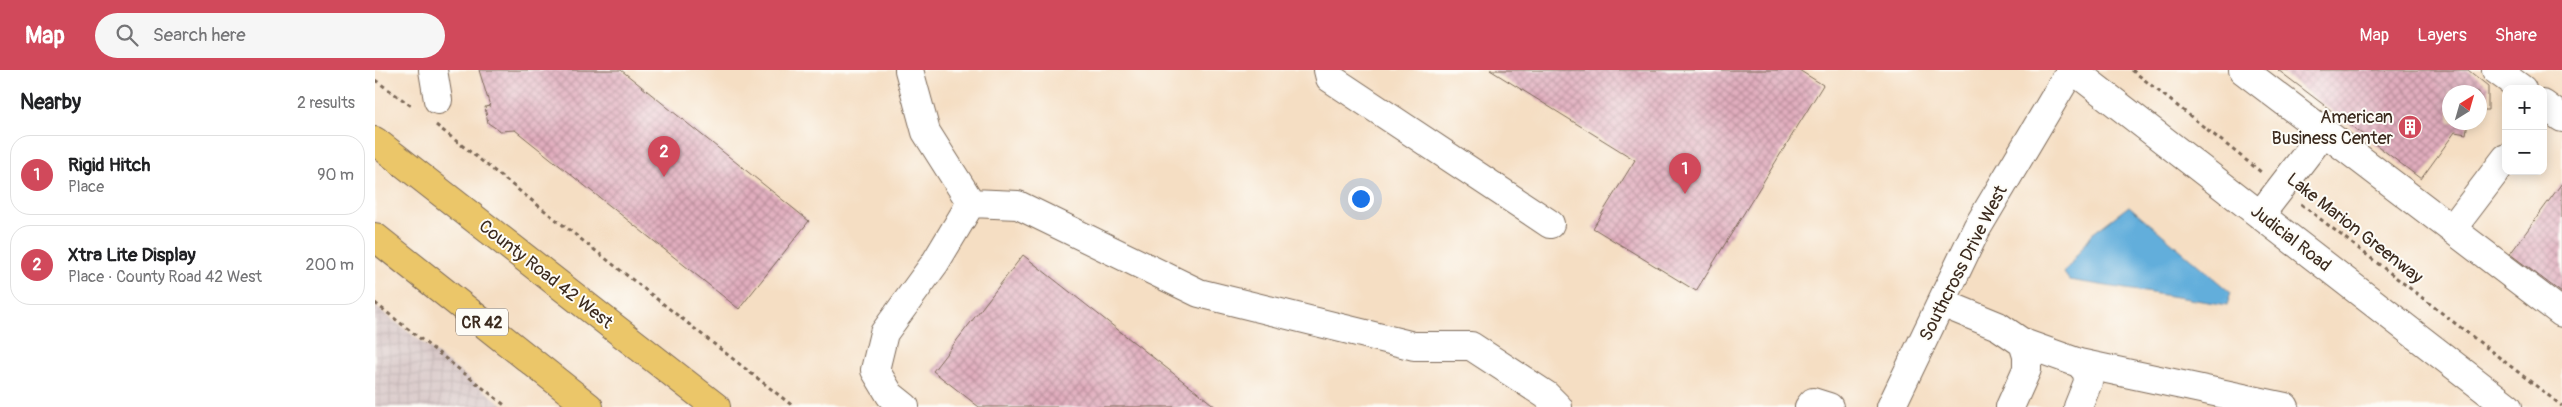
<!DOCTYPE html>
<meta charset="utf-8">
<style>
body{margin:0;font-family:Pangolin,sans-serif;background:#f6f6f6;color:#202124}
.controls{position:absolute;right:15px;top:15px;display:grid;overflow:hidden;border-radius:10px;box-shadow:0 2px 12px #0003}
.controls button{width:45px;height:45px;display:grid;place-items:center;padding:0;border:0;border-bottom:1px solid #e0e0e0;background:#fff;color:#202124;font:25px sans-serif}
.compass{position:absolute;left:2067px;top:15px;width:45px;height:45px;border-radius:50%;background:#fff;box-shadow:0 2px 12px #0003;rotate:37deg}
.you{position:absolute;left:985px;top:128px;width:18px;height:18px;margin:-12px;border:4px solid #fff;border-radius:50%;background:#1a73e8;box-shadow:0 0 0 8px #1a73e833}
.badge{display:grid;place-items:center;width:32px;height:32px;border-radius:50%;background:#d1495b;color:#fff;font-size:16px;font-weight:700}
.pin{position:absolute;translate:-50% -41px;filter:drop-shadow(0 1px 2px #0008)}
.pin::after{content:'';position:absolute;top:26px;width:18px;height:15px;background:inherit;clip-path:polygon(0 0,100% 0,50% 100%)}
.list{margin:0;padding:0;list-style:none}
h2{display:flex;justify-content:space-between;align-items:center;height:65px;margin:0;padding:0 20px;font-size:21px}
h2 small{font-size:16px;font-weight:400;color:#757577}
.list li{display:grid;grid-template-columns:32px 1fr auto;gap:15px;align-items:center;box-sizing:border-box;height:80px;margin:0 10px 10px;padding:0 10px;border:1px solid #e0e0e0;border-radius:20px}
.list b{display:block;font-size:19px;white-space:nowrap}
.list p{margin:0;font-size:16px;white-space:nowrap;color:#757577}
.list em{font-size:16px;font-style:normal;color:#757577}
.icon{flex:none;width:28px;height:28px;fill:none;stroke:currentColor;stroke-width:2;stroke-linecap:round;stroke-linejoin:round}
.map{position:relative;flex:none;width:2187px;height:337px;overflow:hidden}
header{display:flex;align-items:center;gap:30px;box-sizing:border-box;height:70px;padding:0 25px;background:#d1495b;color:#fff}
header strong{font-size:24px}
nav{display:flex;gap:28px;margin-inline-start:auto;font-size:18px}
.search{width:350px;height:45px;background:#f6f6f6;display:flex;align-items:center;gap:12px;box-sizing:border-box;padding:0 18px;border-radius:28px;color:#757577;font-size:19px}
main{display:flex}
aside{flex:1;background:#fff}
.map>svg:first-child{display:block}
.industrial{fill:url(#industrial-grid)}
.water{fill:#62aedb;stroke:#4e6c7c}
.building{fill:url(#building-cross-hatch)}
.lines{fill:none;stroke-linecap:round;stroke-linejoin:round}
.minor-casing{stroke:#7c6958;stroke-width:30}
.highway-casing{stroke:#7c6958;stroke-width:30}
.path{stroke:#7c6958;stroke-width:3;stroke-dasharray:4 4;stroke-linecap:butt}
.minor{stroke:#fff;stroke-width:28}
.highway{stroke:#ebc669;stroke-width:28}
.labels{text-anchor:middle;stroke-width:4;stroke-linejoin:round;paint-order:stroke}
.shield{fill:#fdfcf7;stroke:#75695f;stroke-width:1}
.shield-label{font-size:16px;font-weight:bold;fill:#3b2a1e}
.poi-label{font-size:18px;fill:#3b2a1e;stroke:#fdfcf7;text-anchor:end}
.street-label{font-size:18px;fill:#3b2a1e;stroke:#fdfcf7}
</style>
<header>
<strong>Map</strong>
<div class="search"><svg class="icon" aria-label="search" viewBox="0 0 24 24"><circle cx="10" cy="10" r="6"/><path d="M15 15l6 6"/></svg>Search here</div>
<nav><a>Map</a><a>Layers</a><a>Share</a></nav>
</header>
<main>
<aside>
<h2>Nearby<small>2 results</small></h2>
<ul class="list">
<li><span class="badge">1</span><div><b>Rigid Hitch</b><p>Place</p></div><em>90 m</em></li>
<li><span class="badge">2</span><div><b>Xtra Lite Display</b><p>Place · County Road 42 West</p></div><em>200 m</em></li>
</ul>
</aside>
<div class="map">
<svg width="2187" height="337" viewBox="0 0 2187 337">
<defs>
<pattern id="industrial-grid" width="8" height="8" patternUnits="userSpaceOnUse" patternTransform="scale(1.25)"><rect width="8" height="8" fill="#d2bfc0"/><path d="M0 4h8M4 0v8" fill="none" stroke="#b5a4a5"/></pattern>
<pattern id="building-cross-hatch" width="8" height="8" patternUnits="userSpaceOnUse" patternTransform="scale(1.25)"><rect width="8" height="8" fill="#e1adbe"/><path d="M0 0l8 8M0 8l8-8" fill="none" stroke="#b88d9a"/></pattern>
</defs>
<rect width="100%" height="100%" fill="#fdfcf7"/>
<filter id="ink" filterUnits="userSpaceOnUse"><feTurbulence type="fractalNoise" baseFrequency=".02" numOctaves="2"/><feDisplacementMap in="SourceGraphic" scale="10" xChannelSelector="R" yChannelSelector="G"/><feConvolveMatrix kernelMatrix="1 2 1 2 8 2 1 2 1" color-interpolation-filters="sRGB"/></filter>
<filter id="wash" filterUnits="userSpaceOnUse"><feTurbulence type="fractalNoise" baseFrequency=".0096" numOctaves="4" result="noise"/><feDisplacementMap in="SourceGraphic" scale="20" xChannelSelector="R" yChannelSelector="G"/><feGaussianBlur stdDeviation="1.12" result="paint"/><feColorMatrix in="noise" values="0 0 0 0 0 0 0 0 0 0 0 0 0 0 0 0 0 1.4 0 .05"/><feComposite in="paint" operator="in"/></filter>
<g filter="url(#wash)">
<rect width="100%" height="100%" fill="#f5dec3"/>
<path class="industrial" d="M 0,236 L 131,337 L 0,337 Z"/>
<path class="water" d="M 1754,136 L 1856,223 L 1852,235 L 1694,210 L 1689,203 L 1717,164 Z"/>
<g id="blocks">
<path class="building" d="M 104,0 L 246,0 L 434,151 L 364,239 L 140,60 L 125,61 L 113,53 L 110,37 L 115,36 Z
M 1115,0 L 1424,0 L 1448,15 L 1321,221 L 1218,158 L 1260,90 Z
M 1903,0 L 2093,0 L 2113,16 L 2113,40 L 2104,40 L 2104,22 L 2074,22 L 2074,52 L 2093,52 L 2091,64 L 2080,62 L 2046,109 Z
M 2187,113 L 2187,223 L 2135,184 Z
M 648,185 L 841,337 L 604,337 L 558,301 Z"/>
</g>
</g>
<g filter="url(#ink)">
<use href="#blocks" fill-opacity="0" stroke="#7c6958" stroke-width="1"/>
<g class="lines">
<g class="minor-casing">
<path id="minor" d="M 58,0 L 63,30
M 534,0 L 551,62 L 596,133
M 953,0 L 955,8 L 1175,154
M 1698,0 L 2133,337
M 1868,0 L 2187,243
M 2121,0 L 2147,19
M 2168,34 L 2187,48
M 596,133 L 643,135 L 824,223 L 1039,276 L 1096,276 L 1171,325 L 1183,337
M 1885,145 L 1949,62
M 2077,159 L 2131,88
M 1567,233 L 1623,256 L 1648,273 L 1652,286 L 1652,299 L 1635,337
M 1648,273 L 1704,293 L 1712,302 L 1713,312 L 1703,337
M 1704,293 L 1910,337
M 530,337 L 515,325 L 500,300 L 509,263 L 560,193 L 596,133
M 1434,337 L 1438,332 L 1454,337
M 1516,337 L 1602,158 L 1696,0"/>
</g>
<g class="highway-casing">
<path id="highway" d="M 0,71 L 341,337
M 0,167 L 214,337"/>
</g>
<path class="path" d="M 1757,0 L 1886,102
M 0,10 L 38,37
M 61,55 L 419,337
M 1926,134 L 2187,336
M 0,233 L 132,337"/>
<use href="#minor" class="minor"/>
<use href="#highway" class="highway"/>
</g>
</g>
<defs>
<g id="building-disc" transform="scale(1.25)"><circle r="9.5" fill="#d1495b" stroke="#fdfcf7"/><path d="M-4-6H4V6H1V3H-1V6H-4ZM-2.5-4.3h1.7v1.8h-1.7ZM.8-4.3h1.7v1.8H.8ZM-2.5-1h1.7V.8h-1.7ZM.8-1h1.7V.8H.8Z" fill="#fff"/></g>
</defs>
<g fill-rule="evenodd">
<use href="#building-disc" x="2035" y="57"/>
</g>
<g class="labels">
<rect class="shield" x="81" y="238.5" width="52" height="27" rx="4"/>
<g class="shield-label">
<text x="107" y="258">CR 42</text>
</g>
<g class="poi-label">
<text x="2018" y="53">American<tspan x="2018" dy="21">Business Center</tspan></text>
</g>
<g class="street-label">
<text transform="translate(1980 158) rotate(38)" y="6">Lake Marion Greenway</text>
<text transform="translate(1916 168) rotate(38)" y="6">Judicial Road</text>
<text transform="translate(1588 193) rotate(-63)" y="6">Southcross Drive West</text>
<text transform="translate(171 204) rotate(38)" y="6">County Road 42 West</text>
</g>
</g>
</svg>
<div class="controls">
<button>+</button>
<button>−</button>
</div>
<svg class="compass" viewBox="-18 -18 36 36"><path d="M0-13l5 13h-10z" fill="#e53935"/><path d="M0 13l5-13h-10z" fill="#757577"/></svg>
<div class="you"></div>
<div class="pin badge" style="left:1310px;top:124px">1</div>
<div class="pin badge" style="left:289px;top:107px">2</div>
</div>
</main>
